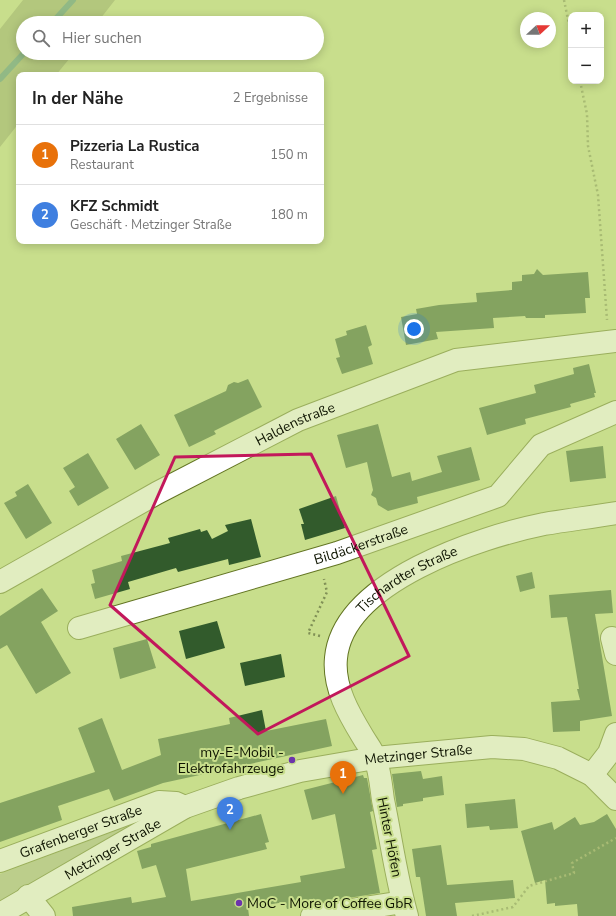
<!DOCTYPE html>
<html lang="de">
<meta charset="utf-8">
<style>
body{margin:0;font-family:"Nunito Sans",sans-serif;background:#f6f6f6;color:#222}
.controls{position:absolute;right:12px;top:12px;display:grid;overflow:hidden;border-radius:8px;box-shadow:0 2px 10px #0003}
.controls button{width:36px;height:36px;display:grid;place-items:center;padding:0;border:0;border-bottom:1px solid #e0e0e0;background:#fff;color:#222;font:20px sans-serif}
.compass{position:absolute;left:520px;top:12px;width:36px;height:36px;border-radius:50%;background:#fff;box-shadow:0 2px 10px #0003;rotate:69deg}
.you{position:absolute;left:414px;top:329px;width:14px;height:14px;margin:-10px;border:3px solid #fff;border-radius:50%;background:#1a73e8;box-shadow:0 0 0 6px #1a73e833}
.badge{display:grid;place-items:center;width:26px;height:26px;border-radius:50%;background:#6c34ab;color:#fff;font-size:13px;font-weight:700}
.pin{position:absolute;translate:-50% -33px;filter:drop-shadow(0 1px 2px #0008)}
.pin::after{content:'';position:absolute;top:21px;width:14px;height:12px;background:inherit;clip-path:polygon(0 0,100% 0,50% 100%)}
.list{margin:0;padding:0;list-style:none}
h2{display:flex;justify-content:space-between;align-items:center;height:52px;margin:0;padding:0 16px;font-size:17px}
h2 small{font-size:13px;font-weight:400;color:#767676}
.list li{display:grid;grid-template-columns:26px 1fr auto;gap:12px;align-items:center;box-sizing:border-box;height:60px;padding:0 16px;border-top:1px solid #e0e0e0}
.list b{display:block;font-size:15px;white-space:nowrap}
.list p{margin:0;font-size:13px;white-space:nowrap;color:#767676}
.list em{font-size:13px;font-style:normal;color:#767676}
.icon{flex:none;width:22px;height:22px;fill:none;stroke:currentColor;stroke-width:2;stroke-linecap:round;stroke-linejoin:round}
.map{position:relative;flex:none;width:616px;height:916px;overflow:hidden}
.search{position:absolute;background:#fff;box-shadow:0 2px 10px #0003;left:16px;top:16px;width:308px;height:44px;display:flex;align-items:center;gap:10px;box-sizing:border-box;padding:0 14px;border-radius:22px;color:#767676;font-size:15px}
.panel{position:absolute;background:#fff;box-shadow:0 2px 10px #0003;left:16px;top:72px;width:308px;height:172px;border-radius:8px}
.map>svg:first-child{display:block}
.green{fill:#adbb8a}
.forest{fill:#99aa6b}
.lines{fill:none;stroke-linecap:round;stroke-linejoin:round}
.stream{stroke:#4e8d7c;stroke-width:6}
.building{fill:#325b2c}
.minor-casing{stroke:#637523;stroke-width:24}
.major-casing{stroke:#637523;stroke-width:24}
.path{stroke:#809056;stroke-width:2.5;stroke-dasharray:2 3;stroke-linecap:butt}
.minor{stroke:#fff;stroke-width:22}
.major{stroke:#fff;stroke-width:22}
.marked{fill:none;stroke:#c2185b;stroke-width:3;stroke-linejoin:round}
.poi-dot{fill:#6c34ab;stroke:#c8de8c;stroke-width:1.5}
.labels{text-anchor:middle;stroke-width:4;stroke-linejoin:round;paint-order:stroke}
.street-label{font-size:14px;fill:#0e1400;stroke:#c8de8c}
.poi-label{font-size:14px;fill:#0e1400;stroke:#c8de8c;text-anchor:end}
</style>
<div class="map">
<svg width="616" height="916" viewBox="0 0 616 916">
<rect width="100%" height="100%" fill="#c8de8c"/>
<path class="green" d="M 138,822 L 0,904 L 0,874 Z"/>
<path class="forest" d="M 23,0 L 115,0 L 97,23 L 23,23 L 23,53 L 74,53 L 56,75 L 19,75 L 19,123 L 0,147 L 0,29 Z"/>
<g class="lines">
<path class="stream" d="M 52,23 L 73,0
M 0,79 L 24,53"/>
</g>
<path class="building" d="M 537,269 L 543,275 L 588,272 L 590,298 L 585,298 L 586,313 L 545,315 L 545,318 L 526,318 L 525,316 L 493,318 L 494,328 L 436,332 L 438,339 L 406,345 L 401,317 L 417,314 L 416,309 L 439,305 L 477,302 L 476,293 L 512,290 L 512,282 L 522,281 L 522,275 L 534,274 Z
M 366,325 L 372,345 L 368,347 L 373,364 L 342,374 L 336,358 L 340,357 L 335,339 L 347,335 L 346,331 Z
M 589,364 L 596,393 L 594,393 L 595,397 L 570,404 L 571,407 L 525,419 L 526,424 L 487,435 L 479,408 L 536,393 L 534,385 L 574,374 L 573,368 Z
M 248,379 L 262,407 L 214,431 L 216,434 L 189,447 L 174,415 L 226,391 L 228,385 L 234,382 L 238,383 Z
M 141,424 L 160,455 L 135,470 L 116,439 Z
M 378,424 L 392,477 L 410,472 L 412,481 L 442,472 L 437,456 L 471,447 L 480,480 L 417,497 L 418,503 L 388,511 L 378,505 L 376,498 L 371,495 L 373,490 L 367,462 L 346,468 L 337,435 Z
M 603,446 L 606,478 L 570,482 L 566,451 Z
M 88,453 L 109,488 L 78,506 L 69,491 L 75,487 L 63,468 Z
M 28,484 L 52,523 L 26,539 L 4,503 L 17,496 L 15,492 Z
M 336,496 L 345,528 L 305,540 L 301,524 L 304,524 L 299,509 Z
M 251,519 L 261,557 L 229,565 L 228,559 L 178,572 L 176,568 L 128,582 L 130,589 L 95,599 L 91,584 L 95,583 L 92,570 L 122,561 L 121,556 L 170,543 L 168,538 L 200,529 L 201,532 L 207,530 L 212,539 L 228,531 L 225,525 Z
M 532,572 L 535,588 L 520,592 L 516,576 Z
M 42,588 L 58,611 L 41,622 L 71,673 L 36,694 L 7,645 L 0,649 L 0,616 Z
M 611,590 L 613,613 L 595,614 L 612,716 L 580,721 L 580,731 L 553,732 L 551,702 L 580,700 L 577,689 L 579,689 L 567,617 L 551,618 L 549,595 Z
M 217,621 L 225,648 L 186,659 L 179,631 Z
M 147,639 L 156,668 L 120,679 L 113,648 Z
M 281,654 L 285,677 L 245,686 L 240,663 Z
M 262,710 L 266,731 L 326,719 L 332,746 L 163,783 L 114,801 L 109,789 L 58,806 L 62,820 L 0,842 L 0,803 L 95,772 L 78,728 L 102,718 L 122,770 L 161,755 L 158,739 L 230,724 L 229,718 Z
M 421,771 L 423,779 L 442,776 L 444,795 L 423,798 L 423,801 L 403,804 L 403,806 L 397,807 L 392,774 Z
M 363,775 L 364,778 L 367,778 L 373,811 L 370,812 L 377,849 L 372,850 L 380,893 L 310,904 L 287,909 L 285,902 L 248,908 L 249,916 L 73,916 L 72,907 L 131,897 L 132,903 L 166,897 L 156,865 L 142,869 L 137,851 L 151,847 L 151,844 L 261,814 L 269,842 L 265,843 L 267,849 L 186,869 L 191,901 L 301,882 L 300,876 L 345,868 L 335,814 L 312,820 L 304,790 Z
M 515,799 L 518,828 L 490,830 L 489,826 L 467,828 L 465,804 Z
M 607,814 L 616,829 L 616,916 L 578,916 L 577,904 L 555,906 L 555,903 L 547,904 L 545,880 L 535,883 L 521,831 L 552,822 L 554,830 L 575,817 L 580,825 L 594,822 Z
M 441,845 L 447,885 L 513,880 L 515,898 L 455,903 L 457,916 L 426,916 L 420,877 L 416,877 L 412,849 Z"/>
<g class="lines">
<g class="minor-casing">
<g id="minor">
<path id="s1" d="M 0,582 L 157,493 L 298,420 L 456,360 L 616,341"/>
<path id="s2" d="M 79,628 L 337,553 L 498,496 L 541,445 L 616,412"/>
<path d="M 612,638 L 616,654"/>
<path d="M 592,775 L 609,753 L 616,734"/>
<path id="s3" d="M 0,861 L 159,802 L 176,803 L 185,807"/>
<path d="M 28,896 L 44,916"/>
<path d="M 312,916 L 403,902"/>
<path id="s4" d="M 407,916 C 396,878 391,838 383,800 C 381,786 380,771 375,758 C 373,751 367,744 363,737 C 349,714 333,687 336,658 C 343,581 480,537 544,524 C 568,520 592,517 616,513"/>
</g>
</g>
<g class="major-casing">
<g id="major">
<path id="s5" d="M 0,914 L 185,807 L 239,788 L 300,771 L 375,758 L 492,747 L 524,749 L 558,758 L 592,775 L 616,799"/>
</g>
</g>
<path class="path" d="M 564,0 L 571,34
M 580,81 L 587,114 L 588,146 L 598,195 L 607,320
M 320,636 L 308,633 L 327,592 L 324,579
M 472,916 L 513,907 L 529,886 L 574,873 L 572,863 L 616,838"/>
<use href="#minor" class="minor"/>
<use href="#major" class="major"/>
</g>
<path d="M0 0H616V916H0ZM 311,454 L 409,656 L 258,734 L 110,605 L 175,457 Z" fill="#c8de8c" fill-opacity=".55" fill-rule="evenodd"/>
<path class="marked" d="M 311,454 L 409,656 L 258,734 L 110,605 L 175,457 Z"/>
<g class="poi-dot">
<circle cx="292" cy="760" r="4"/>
<circle cx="239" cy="903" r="4"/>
</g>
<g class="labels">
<g class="street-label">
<text dy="5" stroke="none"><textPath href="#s1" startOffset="335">Haldenstraße</textPath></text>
<text dy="5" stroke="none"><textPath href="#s2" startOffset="294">Bildäckerstraße</textPath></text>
<text dy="5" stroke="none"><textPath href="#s4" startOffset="382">Tischardter Straße</textPath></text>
<text dy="5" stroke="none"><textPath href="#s5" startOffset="454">Metzinger Straße</textPath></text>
<text dy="5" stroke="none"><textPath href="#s3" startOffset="86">Grafenberger Straße</textPath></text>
<text transform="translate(390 837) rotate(79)" y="5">Hinter Höfen</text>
<text dy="5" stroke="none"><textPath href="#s5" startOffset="130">Metzinger Straße</textPath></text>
</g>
<g class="poi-label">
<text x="284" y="757">my-E-Mobil -<tspan x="284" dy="16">Elektrofahrzeuge</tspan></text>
<text x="247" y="908" text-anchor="start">MoC - More of Coffee GbR</text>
</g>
</g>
</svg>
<div class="controls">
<button>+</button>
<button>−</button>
</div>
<svg class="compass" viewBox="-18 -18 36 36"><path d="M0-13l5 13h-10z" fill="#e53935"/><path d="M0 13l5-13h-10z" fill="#767676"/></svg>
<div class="you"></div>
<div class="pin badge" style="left:343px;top:794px;background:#e8710a">1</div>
<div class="pin badge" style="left:230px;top:830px;background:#3f7fe0">2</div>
<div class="search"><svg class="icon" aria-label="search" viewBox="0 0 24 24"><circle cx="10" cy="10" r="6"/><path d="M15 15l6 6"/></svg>Hier suchen</div>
<section class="panel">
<h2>In der Nähe<small>2 Ergebnisse</small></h2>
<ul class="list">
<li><span class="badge" style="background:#e8710a">1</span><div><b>Pizzeria La Rustica</b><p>Restaurant</p></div><em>150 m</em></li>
<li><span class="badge" style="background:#3f7fe0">2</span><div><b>KFZ Schmidt</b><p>Geschäft · Metzinger Straße</p></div><em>180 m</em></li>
</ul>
</section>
</div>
